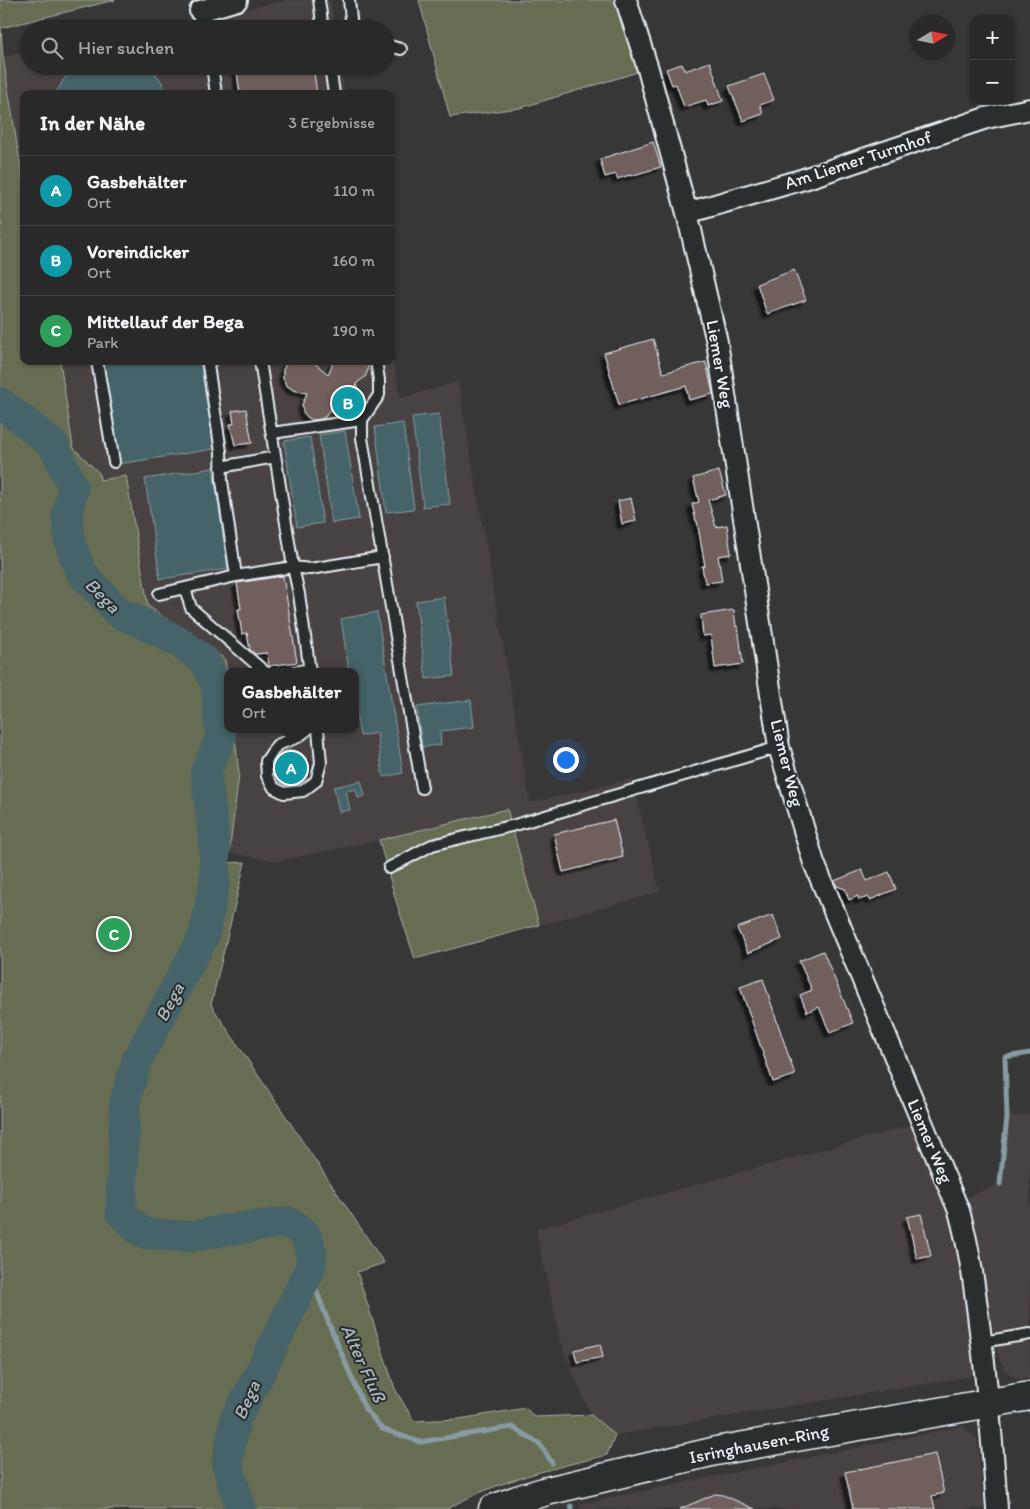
<!DOCTYPE html>
<html lang="de">
<meta charset="utf-8">
<style>
body{margin:0;font-family:Itim,sans-serif;background:#363535;color:#f1f3f6}
.controls{position:absolute;right:15px;top:15px;display:grid;overflow:hidden;border-radius:10px;box-shadow:0 1px 4px #0004}
.controls button{width:45px;height:45px;display:grid;place-items:center;padding:0;border:0;border-bottom:1px solid #464546;background:#2a2929;color:#f1f3f6;font:25px sans-serif}
.compass{position:absolute;left:910px;top:15px;width:45px;height:45px;border-radius:50%;background:#2a2929;box-shadow:0 1px 4px #0004;rotate:80deg}
.you{position:absolute;left:565px;top:759px;width:18px;height:18px;margin:-12px;border:4px solid #fff;border-radius:50%;background:#1a73e8;box-shadow:0 0 0 8px #1a73e833}
.badge{display:grid;place-items:center;width:32px;height:32px;border-radius:50%;background:#ea580c;color:#fff;font-size:16px;font-weight:700}
.pin{position:absolute;translate:-50% -50%;border:2px solid #fff;box-shadow:0 1px 5px #0006}
.popup{position:absolute;left:224px;top:668px;width:135px;height:65px;box-sizing:border-box;display:grid;place-content:center;border-radius:10px;background:#2a2929;filter:drop-shadow(0 1px 4px #0005);font-size:16px;white-space:nowrap;color:#a5a6a8}
.popup b{font-size:19px;color:#f1f3f6}
.popup::after{content:'';position:absolute;left:50%;top:100%;margin-left:-10px;border:10px solid transparent;border-top-color:#2a2929}
.list{margin:0;padding:0;list-style:none}
h2{display:flex;justify-content:space-between;align-items:center;height:65px;margin:0;padding:0 20px;font-size:21px}
h2 small{font-size:16px;font-weight:400;color:#a5a6a8}
.list li{display:grid;grid-template-columns:32px 1fr auto;gap:15px;align-items:center;box-sizing:border-box;height:70px;padding:0 20px;border-top:1px solid #464546}
.list b{display:block;font-size:19px;white-space:nowrap}
.list p{margin:0;font-size:16px;white-space:nowrap;color:#a5a6a8}
.list em{font-size:16px;font-style:normal;color:#a5a6a8}
.icon{flex:none;width:28px;height:28px;fill:none;stroke:currentColor;stroke-width:2;stroke-linecap:round;stroke-linejoin:round}
.map{position:relative;flex:none;width:1030px;height:1509px;overflow:hidden}
.search{position:absolute;background:#2a2929;box-shadow:0 1px 4px #0004;left:20px;top:20px;width:375px;height:55px;display:flex;align-items:center;gap:12px;box-sizing:border-box;padding:0 18px;border-radius:28px;color:#a5a6a8;font-size:19px}
.panel{position:absolute;background:#2a2929;box-shadow:0 1px 4px #0004;left:20px;top:90px;width:375px;height:275px;border-radius:10px}
.map>svg:first-child{display:block}
.built{fill:#494342}
.green{fill:#666d53;stroke:#a7afa6}
.water{fill:#456368;stroke:#869ca2}
.lines{fill:none;stroke-linecap:round;stroke-linejoin:round}
.stream{stroke:#869ca2;stroke-width:5}
.river{stroke:#456368;stroke-width:31}
.building{fill:#715e5c;stroke:#e8f1f8;filter:url(#shadow)}
.lane-casing{stroke:#e8f1f8;stroke-width:14}
.street-casing{stroke:#e8f1f8;stroke-width:24}
.secondary-casing{stroke:#e8f1f8;stroke-width:31}
.lane{stroke:#2a2d2e;stroke-width:10}
.street{stroke:#2a2d2e;stroke-width:20}
.secondary{stroke:#2a2d2e;stroke-width:28}
.labels{text-anchor:middle;stroke-width:4;stroke-linejoin:round;paint-order:stroke}
.street-label{font-size:18px;fill:#e8f1f8;stroke:#2a2d2e}
.water-label{font-size:19px;font-style:italic;fill:#a7b8be;stroke:#2a2d2e}
</style>
<div class="map">
<svg width="1030" height="1509" viewBox="0 0 1030 1509">
<defs>
<filter id="shadow"><feDropShadow dx="-4.5" dy="4.5" stdDeviation="1" flood-color="#0009"/></filter>
</defs>
<rect width="100%" height="100%" fill="#383737"/>
<filter id="ink" filterUnits="userSpaceOnUse"><feTurbulence type="fractalNoise" baseFrequency=".02" numOctaves="2"/><feDisplacementMap in="SourceGraphic" scale="10" xChannelSelector="R" yChannelSelector="G"/><feConvolveMatrix kernelMatrix="1 2 1 2 8 2 1 2 1" color-interpolation-filters="sRGB"/></filter>
<g filter="url(#ink)">
<path class="built" d="M 289,0 L 330,0 L 335,29 L 145,29 Z
M 29,52 L 29,66 L 340,66 L 345,94 L 24,94 L 24,188 L 3,57 Z
M 391,355 L 401,398 L 458,382 L 530,803 L 632,779 L 660,892 L 539,925 L 507,809 L 379,840 L 278,861 L 230,853 L 239,774 L 234,729 L 355,729 L 355,672 L 227,672 L 227,678 L 225,659 L 148,606 L 126,476 L 71,485 L 51,361 L 391,361 Z
M 1030,1114 L 1030,1378 L 1021,1379 L 1012,1376 L 1005,1370 L 999,1359 L 978,1246 L 963,1199 L 1000,1184 L 1007,1117 Z
M 912,1125 L 956,1229 L 978,1375 L 615,1435 L 591,1415 L 563,1350 L 536,1229 Z
M 963,1426 L 977,1439 L 984,1509 L 581,1509 L 580,1504 Z"/>
<path class="green" d="M 0,0 L 115,0 L 1,28 L 3,57 L 24,188 L 24,361 L 60,361 L 73,447 L 99,473 L 100,480 L 126,476 L 148,606 L 225,659 L 227,677 L 227,729 L 234,729 L 239,774 L 228,863 L 245,862 L 211,1005 L 384,1263 L 357,1272 L 395,1389 L 414,1421 L 459,1419 L 526,1408 L 534,1417 L 591,1415 L 615,1435 L 607,1455 C 552,1469 497,1480 447,1509 L 0,1509 L 0,225 L 2,226 L 0,219 Z
M 419,0 L 616,0 L 641,71 L 520,108 L 450,117 Z
M 507,809 L 539,925 L 415,959 L 396,901 L 379,840 Z"/>
<path class="water" d="M 77,66 L 147,66 C 157,73 163,83 167,94 L 56,94 C 61,83 67,73 77,66 Z
M 101,361 L 200,361 L 214,449 L 118,464 Z
M 439,414 L 450,504 L 423,507 L 412,417 Z
M 403,423 L 414,509 L 386,512 L 375,427 Z
M 345,431 L 359,519 L 332,523 L 319,435 Z
M 310,437 L 323,523 L 297,527 L 284,441 Z
M 213,468 L 228,569 L 160,579 L 145,479 Z
M 444,597 L 454,676 L 426,679 L 416,601 Z
M 377,612 L 403,773 L 383,777 L 377,733 L 360,736 L 355,706 L 355,672 L 349,672 L 341,619 Z
M 471,700 L 474,727 L 440,731 L 441,745 L 422,747 L 417,707 Z
M 361,781 L 365,796 L 358,798 L 356,789 L 346,791 L 350,810 L 339,812 L 334,787 Z"/>
<g class="lines">
<path class="stream" d="M 1000,1184 L 1007,1117 L 1005,1057 L 1030,1053
M 309,1271 L 329,1324 L 365,1409 L 382,1429 L 420,1442 L 512,1427 L 540,1444 L 552,1463
M 571,1506 L 572,1509"/>
<path class="river" d="M 0,403 L 24,421 L 54,446 L 73,488 L 67,516 L 70,543 L 81,572 L 119,613 L 155,629 L 179,642 L 205,661 L 216,685 L 221,737 L 206,772 L 214,838 L 215,880 L 204,936 L 137,1060 L 125,1101 L 121,1213 L 142,1233 L 190,1237 L 225,1230 L 289,1222 L 306,1235 L 312,1255 L 309,1271 L 258,1377 L 235,1420 L 227,1464 L 241,1509"/>
</g>
<path class="building" d="M 710,62 L 723,101 L 708,106 L 706,100 L 684,107 L 676,84 L 672,85 L 666,69 L 682,64 L 685,71 Z
M 236,66 L 313,66 L 317,94 L 240,94 Z
M 764,74 L 774,100 L 760,105 L 763,114 L 743,121 L 729,86 Z
M 653,142 L 661,167 L 630,176 L 630,175 L 617,179 L 616,174 L 605,177 L 600,159 Z
M 794,270 L 806,300 L 767,314 L 757,284 Z
M 653,339 L 663,373 L 706,362 L 713,394 L 689,400 L 686,386 L 619,405 L 604,353 Z
M 287,361 L 312,361 L 328,374 L 334,361 L 368,361 L 368,370 L 365,377 L 356,384 L 361,400 L 360,407 L 356,412 L 350,414 L 343,414 L 332,407 L 325,417 L 321,419 L 313,420 L 307,417 L 303,412 L 302,405 L 307,393 L 293,390 L 286,385 L 283,378 L 283,370 Z
M 246,409 L 252,443 L 235,445 L 230,424 L 234,424 L 232,411 Z
M 719,471 L 726,495 L 708,500 L 716,527 L 727,525 L 731,554 L 718,556 L 722,581 L 705,583 L 702,566 L 705,566 L 697,521 L 696,521 L 692,504 L 699,502 L 693,478 Z
M 631,498 L 636,521 L 622,524 L 618,501 Z
M 283,576 L 297,662 L 269,666 L 267,653 L 255,654 L 250,650 L 247,633 L 242,634 L 238,609 L 241,609 L 237,583 Z
M 734,610 L 736,627 L 738,626 L 743,664 L 715,668 L 711,635 L 703,636 L 701,615 Z
M273 768a18 18 0 1 1 36 0a18 18 0 1 1-36 0Z
M 614,820 L 623,857 L 563,872 L 554,834 Z
M 862,870 L 867,881 L 889,872 L 896,889 L 870,900 L 868,897 L 859,900 L 858,896 L 849,900 L 845,889 L 837,886 L 834,881 Z
M 773,915 L 782,939 L 748,953 L 737,928 Z
M 823,951 L 853,1023 L 830,1033 L 819,1007 L 807,1012 L 800,995 L 812,990 L 799,961 Z
M 763,979 L 795,1075 L 773,1082 L 740,987 Z
M 921,1214 L 931,1256 L 917,1259 L 907,1217 Z
M 600,1344 L 603,1357 L 577,1362 L 574,1350 Z
M 935,1454 L 944,1493 L 932,1496 L 935,1509 L 853,1509 L 845,1472 Z
M 715,1494 L 723,1495 L 755,1509 L 680,1509 Z"/>
<g class="lines">
<g class="lane-casing">
<path id="lane" d="M 319,0 L 323,29
M 349,0 L 352,29
M 203,10 L 206,29
M 386,45 L 401,49
M 212,66 L 216,94
M 330,66 L 334,94
M 97,361 L 114,462
M 211,361 L 208,365 L 221,452 L 222,481 L 236,576
M 260,361 L 293,567 L 299,594 L 310,672
M 376,361 L 379,380 L 379,395 L 362,420 L 362,438 L 422,788
M 272,433 L 362,420
M 221,467 L 275,457
M 185,588 L 191,608 L 265,672
M 159,594 L 236,576 L 293,567 L 310,569 L 383,557
M 295,672 L 310,669
M 308,729 L 298,737 L 277,745 L 266,761 L 267,776 L 274,788 L 284,793 L 303,791 L 316,781 L 321,763 L 318,729
M 389,868 L 432,845 L 515,825 L 779,747
M 982,1342 L 1030,1334"/>
</g>
<g class="street-casing">
<path id="street" d="M 626,0 L 648,69 L 687,213 L 717,342 L 779,747 L 814,863 L 959,1211 C 970,1250 975,1290 980,1331 C 988,1390 993,1449 997,1509
M 200,11 L 237,0
M 687,213 L 804,179 L 986,118 L 1030,109"/>
</g>
<g class="secondary-casing">
<path id="secondary" d="M 493,1509 L 517,1500 L 547,1491 L 716,1451 L 1030,1396"/>
</g>
<use href="#lane" class="lane"/>
<use href="#street" class="street"/>
<use href="#secondary" class="secondary"/>
</g>
</g>
<g class="labels">
<g class="street-label">
<text transform="translate(858 160) rotate(-18)" y="6">Am Liemer Turmhof</text>
<text transform="translate(720 364) rotate(80)" y="6">Liemer Weg</text>
<text transform="translate(787 763) rotate(76)" y="6">Liemer Weg</text>
<text transform="translate(930 1141) rotate(67)" y="6">Liemer Weg</text>
<text transform="translate(759 1444) rotate(-11)" y="6">Isringhausen-Ring</text>
</g>
<g class="water-label">
<text transform="translate(103 595) rotate(45)" y="7">Bega</text>
<text transform="translate(169 1002) rotate(-62)" y="7">Bega</text>
<text transform="translate(364 1363) rotate(66)" y="7">Alter Fluß</text>
<text transform="translate(246 1400) rotate(-66)" y="7">Bega</text>
</g>
</g>
</svg>
<div class="controls">
<button>+</button>
<button>−</button>
</div>
<svg class="compass" viewBox="-18 -18 36 36"><path d="M0-13l5 13h-10z" fill="#e53935"/><path d="M0 13l5-13h-10z" fill="#a5a6a8"/></svg>
<div class="you"></div>
<div class="pin badge" style="left:291px;top:768px;background:#0f9aa8">A</div>
<div class="popup"><b>Gasbehälter</b>Ort</div>
<div class="pin badge" style="left:348px;top:403px;background:#0f9aa8">B</div>
<div class="pin badge" style="left:114px;top:934px;background:#2e9e5b">C</div>
<div class="search"><svg class="icon" aria-label="search" viewBox="0 0 24 24"><circle cx="10" cy="10" r="6"/><path d="M15 15l6 6"/></svg>Hier suchen</div>
<section class="panel">
<h2>In der Nähe<small>3 Ergebnisse</small></h2>
<ul class="list">
<li><span class="badge" style="background:#0f9aa8">A</span><div><b>Gasbehälter</b><p>Ort</p></div><em>110 m</em></li>
<li><span class="badge" style="background:#0f9aa8">B</span><div><b>Voreindicker</b><p>Ort</p></div><em>160 m</em></li>
<li><span class="badge" style="background:#2e9e5b">C</span><div><b>Mittellauf der Bega</b><p>Park</p></div><em>190 m</em></li>
</ul>
</section>
</div>
